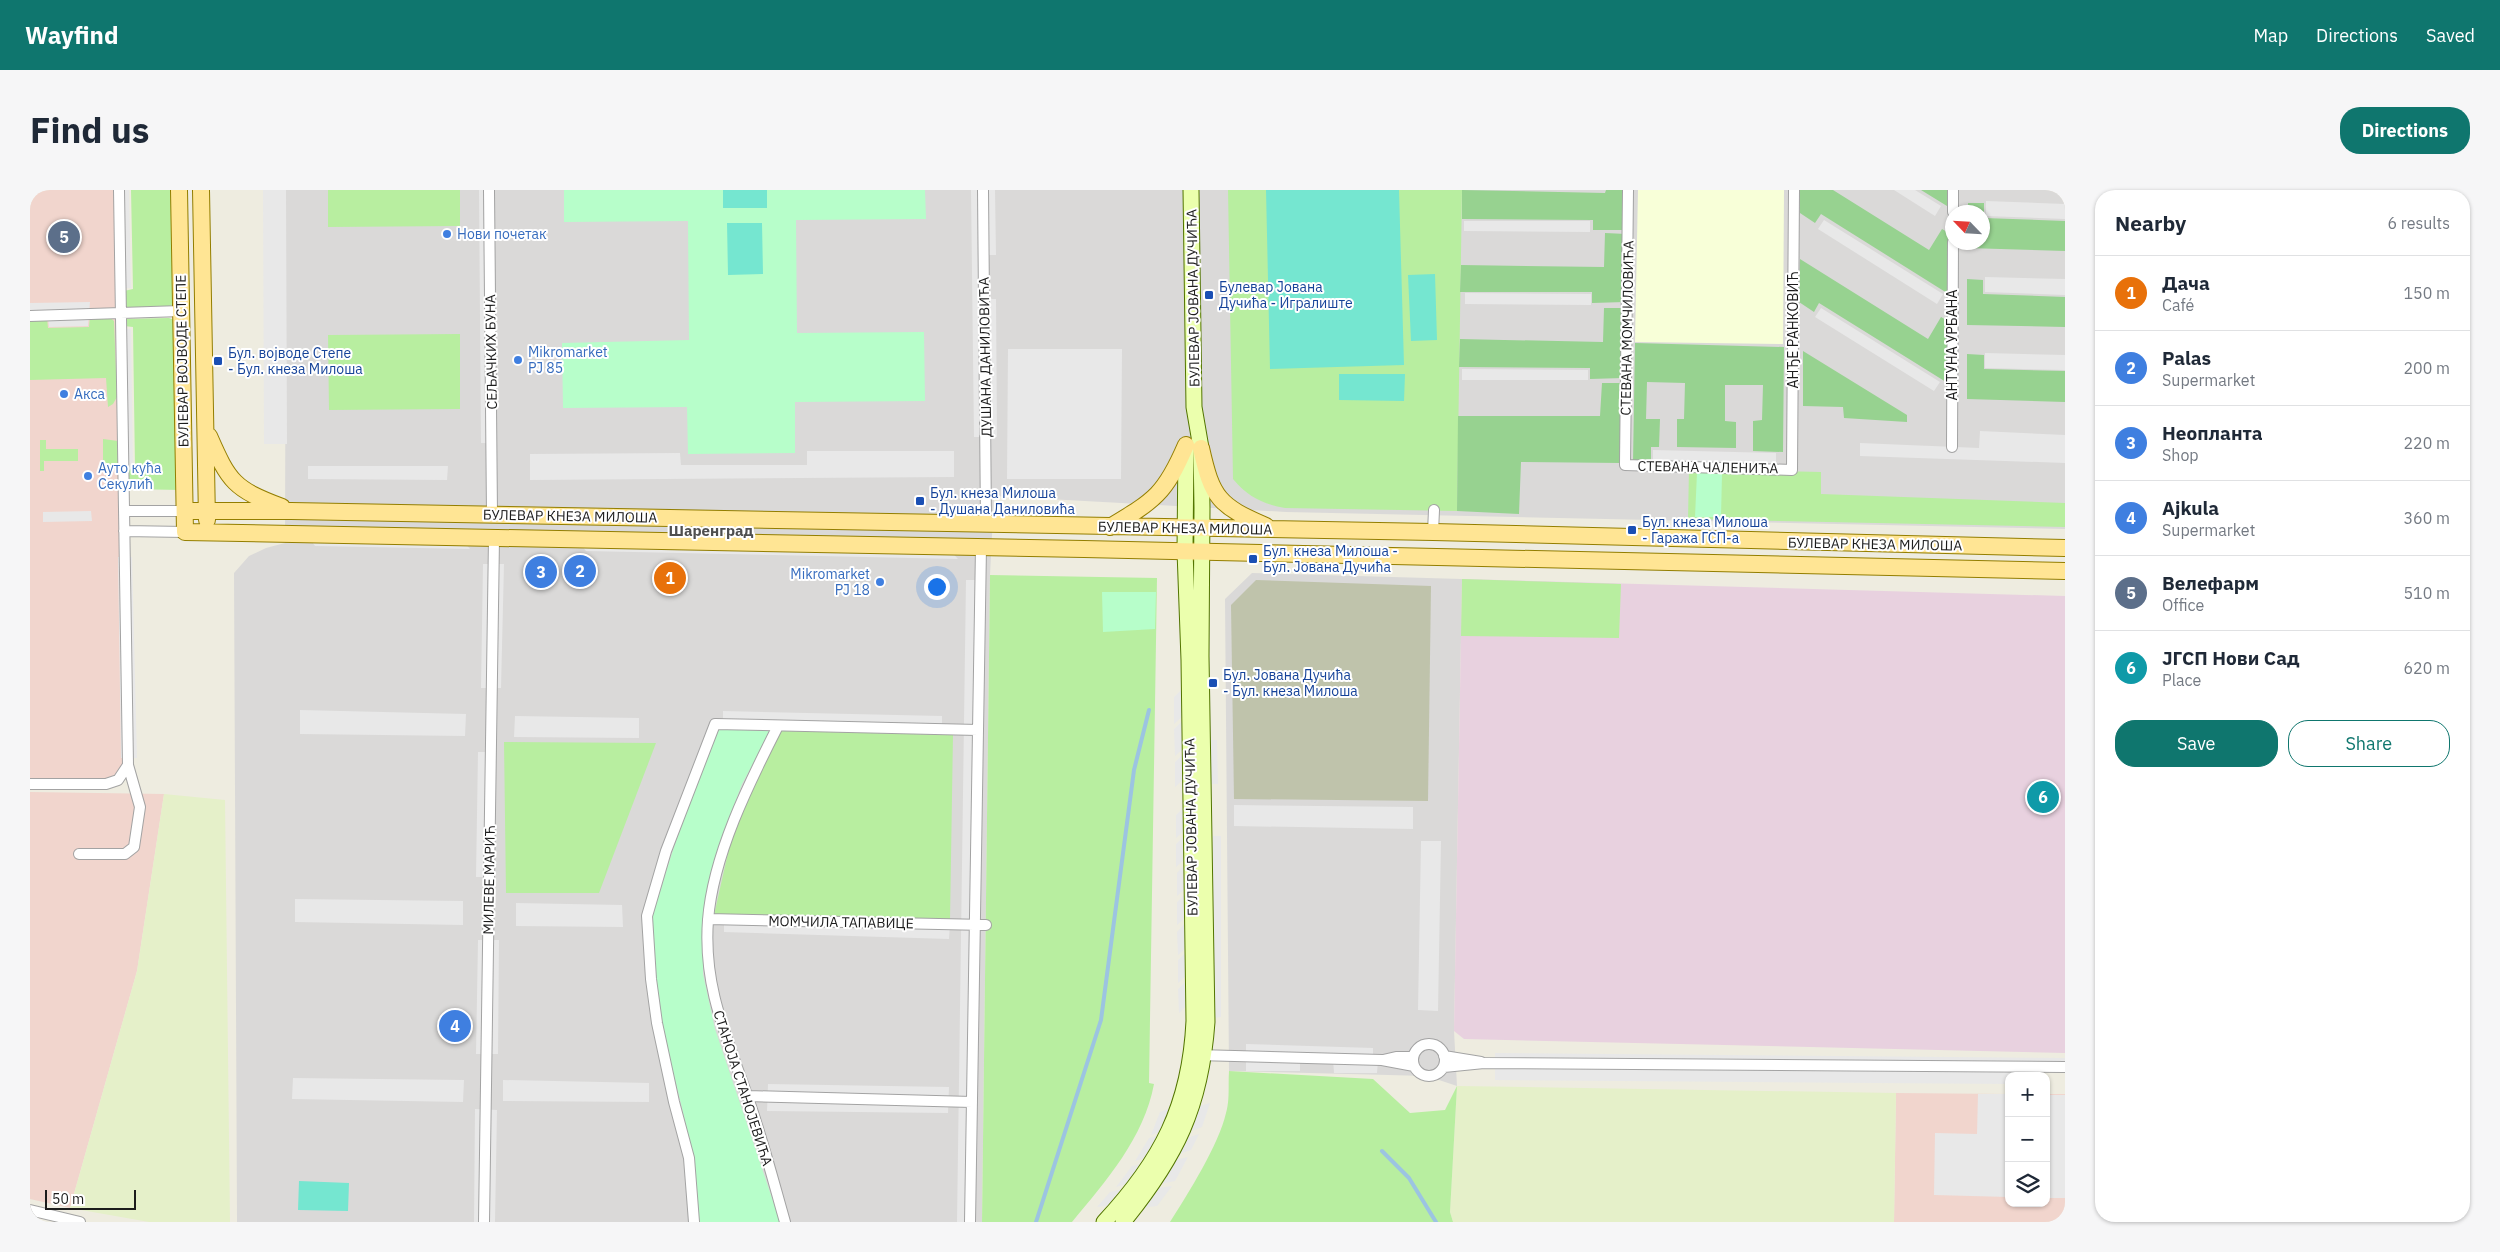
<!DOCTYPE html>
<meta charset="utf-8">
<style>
body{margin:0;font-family:"IBM Plex Sans",sans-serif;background:#f6f6f7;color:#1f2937}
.controls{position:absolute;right:15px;bottom:15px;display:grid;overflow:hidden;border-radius:10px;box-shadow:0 1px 4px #0004}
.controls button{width:45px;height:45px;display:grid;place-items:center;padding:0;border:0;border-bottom:1px solid #e0e1e3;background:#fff;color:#1f2937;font:25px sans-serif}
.compass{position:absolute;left:1915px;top:15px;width:45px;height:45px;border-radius:50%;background:#fff;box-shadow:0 1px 4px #0004;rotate:295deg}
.scale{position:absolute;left:15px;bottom:12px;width:91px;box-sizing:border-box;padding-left:5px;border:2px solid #1c1c1c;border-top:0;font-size:14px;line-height:18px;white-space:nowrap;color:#1c1c1c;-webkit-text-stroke:4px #fff;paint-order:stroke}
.you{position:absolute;left:906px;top:396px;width:18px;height:18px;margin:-12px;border:4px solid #fff;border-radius:50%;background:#1a73e8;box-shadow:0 0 0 8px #1a73e833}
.badge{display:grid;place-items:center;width:32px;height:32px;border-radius:50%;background:#0f766e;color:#fff;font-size:16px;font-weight:700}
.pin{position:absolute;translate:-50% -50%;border:2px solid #fff;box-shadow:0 1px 5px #0006}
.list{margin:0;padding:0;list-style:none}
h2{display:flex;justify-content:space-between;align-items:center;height:65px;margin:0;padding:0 20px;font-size:21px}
h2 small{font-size:16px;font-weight:400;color:#747a83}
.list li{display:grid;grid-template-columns:32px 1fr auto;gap:15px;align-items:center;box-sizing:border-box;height:75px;padding:0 20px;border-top:1px solid #e0e1e3}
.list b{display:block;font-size:19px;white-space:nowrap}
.list p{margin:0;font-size:16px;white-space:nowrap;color:#747a83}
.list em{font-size:16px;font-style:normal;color:#747a83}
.actions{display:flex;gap:10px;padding:15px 20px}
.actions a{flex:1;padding:11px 0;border:1px solid #0f766e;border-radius:20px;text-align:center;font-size:18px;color:#0f766e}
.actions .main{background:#0f766e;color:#fff}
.icon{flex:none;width:28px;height:28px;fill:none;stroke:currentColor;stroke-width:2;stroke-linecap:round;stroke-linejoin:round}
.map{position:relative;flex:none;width:2035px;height:1032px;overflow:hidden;border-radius:20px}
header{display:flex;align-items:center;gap:30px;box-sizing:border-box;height:70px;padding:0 25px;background:#0f766e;color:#fff}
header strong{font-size:24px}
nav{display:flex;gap:28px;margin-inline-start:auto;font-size:18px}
.intro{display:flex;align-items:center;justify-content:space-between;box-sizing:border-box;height:120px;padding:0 30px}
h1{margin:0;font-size:35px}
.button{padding:12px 22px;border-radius:20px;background:#0f766e;color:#fff;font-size:18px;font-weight:700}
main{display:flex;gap:30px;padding:0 30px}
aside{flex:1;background:#fff;border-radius:20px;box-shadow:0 1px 4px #0004}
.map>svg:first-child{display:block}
.residential{fill:#dad9d8;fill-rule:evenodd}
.commercial{fill:#f1d5cd}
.industrial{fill:#e8d1df}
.education{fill:#f8ffd8}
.construction{fill:#bfc3ab}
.farmland{fill:#e5f0c9}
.grass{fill:#b8eea0}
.forest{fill:#97d290}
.park{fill:#b7feca}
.pitch{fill:#75e6d0}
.parking{fill:#e8e8e8}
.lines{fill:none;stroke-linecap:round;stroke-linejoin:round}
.stream{stroke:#9cc4e1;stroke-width:4}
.street-casing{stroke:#a3a3a3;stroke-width:12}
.secondary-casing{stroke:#527500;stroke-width:17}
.primary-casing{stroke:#937e00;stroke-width:18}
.street{stroke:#fff;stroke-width:10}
.secondary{stroke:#ebffad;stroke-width:15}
.primary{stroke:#ffe594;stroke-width:16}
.shop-dot{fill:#3f7fe0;stroke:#fff;stroke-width:2}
.transit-dot{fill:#1a4fb4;stroke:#fff;stroke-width:2}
.labels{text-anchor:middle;stroke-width:4;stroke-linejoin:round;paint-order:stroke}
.shop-label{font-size:14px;fill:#366cbe;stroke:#fff;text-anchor:start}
.transit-label{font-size:14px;fill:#164399;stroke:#fff;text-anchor:start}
.street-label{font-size:14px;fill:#1c1c1c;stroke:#fff}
.neighbourhood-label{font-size:15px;font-weight:bold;fill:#4f4f4f;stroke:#fff}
</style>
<header>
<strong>Wayfind</strong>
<nav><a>Map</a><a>Directions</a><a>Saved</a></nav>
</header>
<div class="intro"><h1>Find us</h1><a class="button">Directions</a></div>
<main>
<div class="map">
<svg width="2035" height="1032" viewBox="0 0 2035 1032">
<rect width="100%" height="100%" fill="#eeece0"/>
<path class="residential" d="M 256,0 L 2035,0 L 2035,339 L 1256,322 L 964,306 L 960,385 L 952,1032 L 207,1032 L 204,383 L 219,366 L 236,358 L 255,353 ZM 1922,22 L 1952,22 L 1952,52 L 1922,52 Z
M 1222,383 L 1432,389 L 1424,841 L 1427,896 L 1397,886 L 1199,881 L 1195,409 Z"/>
<path class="commercial" d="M 0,0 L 85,0 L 95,589 L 0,588 Z
M 0,602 L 134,604 L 107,781 L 40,1018 L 0,1009 Z
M 1866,903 L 1979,904 L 1979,1013 L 2016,1013 L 2016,904 L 2035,904 L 2035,1032 L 1864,1032 Z"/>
<path class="industrial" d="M 1432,389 L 2035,406 L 2035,863 L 1434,849 L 1424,841 Z"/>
<path class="education" d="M 1608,0 L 1754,0 L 1753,154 L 1605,152 Z"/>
<path class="construction" d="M 1226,390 L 1401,396 L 1398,611 L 1204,609 L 1201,415 Z"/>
<path class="farmland" d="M 134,604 L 195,610 L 200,1032 L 119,1032 L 40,1018 L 107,781 Z
M 1427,896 L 1866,903 L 1864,1032 L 1423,1032 L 1420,1022 Z"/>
<path class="grass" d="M 101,0 L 146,0 L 145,115 L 141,119 L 94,120 L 94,101 L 103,99 Z
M 298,0 L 430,0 L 430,36 L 298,37 Z
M 1198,0 L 1432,0 L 1427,321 L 1255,318 C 1233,314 1218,307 1203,289 Z
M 60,126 L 79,127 L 84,131 L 87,207 L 83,214 L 78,217 L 76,188 L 0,190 L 0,128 L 17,128 L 18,138 L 59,137 Z
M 139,128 L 144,130 L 151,300 L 97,299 L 96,280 L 105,279 L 103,137 L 94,136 L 94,129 Z
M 430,144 L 430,219 L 299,220 L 298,145 Z
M 73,249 L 88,251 L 89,279 L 73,279 Z
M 10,250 L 16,250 L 16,259 L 48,259 L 48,271 L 14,271 L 14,281 L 10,281 Z
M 1659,279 L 1791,282 L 1791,304 L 2035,313 L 2035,337 L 1658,329 Z
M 960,385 L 1127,388 L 1119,893 L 1124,894 C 1114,948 1076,991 1042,1032 L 952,1032 Z
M 1432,389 L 1591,394 L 1589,448 L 1431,446 Z
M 751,541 L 923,545 L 920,730 L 684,725 L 700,654 L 721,598 Z
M 474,552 L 626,553 L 569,703 L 476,703 Z
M 1199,881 L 1343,889 L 1380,923 L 1415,920 L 1427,896 L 1420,1022 L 1423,1032 L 1140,1032 C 1158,1004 1189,954 1196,923 C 1200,910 1198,894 1199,881 Z"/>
<path class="forest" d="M 1432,0 L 1575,3 L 1576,0 L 1596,0 L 1595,40 L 1563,40 L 1563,30 L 1432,29 Z
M 1770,0 L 1803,0 L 1899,60 L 1912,39 L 1919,43 L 1917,103 L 1791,24 L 1785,33 L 1770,23 Z
M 1891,0 L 1918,0 L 1917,16 Z
M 1938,13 L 1954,13 L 1954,28 L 2035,31 L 2035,61 L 1937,58 L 1937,53 L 1952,52 L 1952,22 L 1938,22 Z
M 1575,43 L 1596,44 L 1595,112 L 1562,113 L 1562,102 L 1430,102 L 1431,75 L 1574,77 Z
M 1770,69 L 1898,149 L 1911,127 L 1918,131 L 1916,192 L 1789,113 L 1784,122 L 1769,112 Z
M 1937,89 L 1953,90 L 1953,104 L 2035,107 L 2035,137 L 1937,135 Z
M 1574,118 L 1594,118 L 1593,188 L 1560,189 L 1560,178 L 1429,177 L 1430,149 L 1573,152 Z
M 1605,153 L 1754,157 L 1753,262 L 1723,261 L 1723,231 L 1732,230 L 1733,195 L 1695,195 L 1695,231 L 1706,232 L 1706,258 L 1647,257 L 1647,229 L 1654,229 L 1655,193 L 1617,192 L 1616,229 L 1630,229 L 1629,257 L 1621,257 L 1621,273 L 1603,273 Z
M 1773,161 L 1877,225 L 1877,232 L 1814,228 L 1813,217 L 1773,216 Z
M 1937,164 L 1954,165 L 1954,179 L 2035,181 L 2035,212 L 1937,209 Z
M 1572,193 L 1593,193 L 1591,273 L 1491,272 L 1489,324 L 1427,321 L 1428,226 L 1570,226 Z"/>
<path class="park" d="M 534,0 L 895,0 L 896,29 L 766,30 L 767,143 L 894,142 L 895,211 L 765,212 L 765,263 L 658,264 L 657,217 L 533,218 L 532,153 L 659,150 L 658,31 L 534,32 Z
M 1667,283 L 1692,284 L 1691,327 L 1665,327 Z
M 1072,402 L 1126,402 L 1125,439 L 1073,442 Z
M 689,539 L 741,541 L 712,594 L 690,652 L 678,694 L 673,725 L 673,784 L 685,839 L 750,1032 L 669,1032 C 668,930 617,835 622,732 C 622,720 628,707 632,696 C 647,642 669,591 689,539 Z"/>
<path class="pitch" d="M 693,0 L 737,0 L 737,18 L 693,18 Z
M 1236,0 L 1369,0 L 1374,175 L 1240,179 Z
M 697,33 L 732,33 L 733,84 L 698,85 Z
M 1405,84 L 1407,150 L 1381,151 L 1378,85 Z
M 1309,184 L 1375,184 L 1374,211 L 1309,210 Z
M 269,991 L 319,993 L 318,1021 L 268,1020 Z"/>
<path class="parking" d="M 89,0 L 99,0 L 101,98 L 90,98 Z
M 233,0 L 256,0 L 257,254 L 234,254 Z
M 449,0 L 461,0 L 462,253 L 451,253 Z
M 941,0 L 965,0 L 966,65 L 954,65 L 955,109 L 966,109 L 967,247 L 944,247 Z
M 1864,0 L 1885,0 L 1911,16 L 1905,26 Z
M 1956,11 L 2035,14 L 2035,29 L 1956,26 Z
M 1794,30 L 1913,104 L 1907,114 L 1788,39 Z
M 1434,31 L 1560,31 L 1560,42 L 1434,41 Z
M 1955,87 L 2035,89 L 2035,105 L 1955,102 Z
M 1435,103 L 1561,104 L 1561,115 L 1435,114 Z
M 60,112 L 58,136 L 19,137 L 18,126 L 0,126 L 0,113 Z
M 1791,118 L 1910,192 L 1904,201 L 1785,127 Z
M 91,139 L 101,139 L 103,278 L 93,279 Z
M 978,159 L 1092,159 L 1091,289 L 977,289 Z
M 1955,163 L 2035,165 L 2035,180 L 1955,178 Z
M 1432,179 L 1558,180 L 1558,190 L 1432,190 Z
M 1950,241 L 2035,245 L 2035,273 L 1830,266 L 1830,253 L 1949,258 Z
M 1623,260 L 1746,263 L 1746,279 L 1623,277 Z
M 777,261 L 924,261 L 924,287 L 500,290 L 500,264 L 650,263 L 651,275 L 777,275 Z
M 278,276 L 418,276 L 417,290 L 278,289 Z
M 61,321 L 62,331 L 13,332 L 13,322 Z
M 276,344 L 430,347 L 440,359 L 285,356 Z
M 546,349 L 917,357 L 928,369 L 556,361 Z
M 88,367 L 102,367 L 107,568 L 91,568 Z
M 453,374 L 474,374 L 471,498 L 451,498 Z
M 936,390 L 950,390 L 940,1032 L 927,1032 Z
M 1154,497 L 1154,525 L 1144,534 L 1144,507 Z
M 270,520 L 436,524 L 435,546 L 270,544 Z
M 693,521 L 912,526 L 912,539 L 693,535 Z
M 485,526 L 609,528 L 609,548 L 484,547 Z
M 1154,529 L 1155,557 L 1145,566 L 1144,539 Z
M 1179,550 L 1187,550 L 1188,594 L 1180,594 Z
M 448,562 L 461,562 L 459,687 L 446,687 Z
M 1155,562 L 1155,588 L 1145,597 L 1145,572 Z
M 1156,615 L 1156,639 L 1146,648 L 1146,625 Z
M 1204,615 L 1383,617 L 1383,639 L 1204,636 Z
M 1156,644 L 1156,668 L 1146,677 L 1146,654 Z
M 1183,646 L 1191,646 L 1191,827 L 1183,828 Z
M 1391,651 L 1411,651 L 1408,821 L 1388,820 Z
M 1156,673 L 1157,697 L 1147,706 L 1147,683 Z
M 1157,702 L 1157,726 L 1147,735 L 1147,712 Z
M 265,709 L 433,711 L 433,735 L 265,732 Z
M 486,713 L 592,715 L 593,737 L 486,736 Z
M 694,729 L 920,734 L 919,749 L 694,742 Z
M 1157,731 L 1158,756 L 1148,765 L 1147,742 Z
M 448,750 L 469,750 L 468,864 L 446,864 Z
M 1158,760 L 1158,784 L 1148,793 L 1148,770 Z
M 1158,789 L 1159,813 L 1149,823 L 1148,799 Z
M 1216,854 L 1343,858 L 1343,870 L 1348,871 L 1347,883 L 1304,883 L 1303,869 L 1270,869 L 1270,881 L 1216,881 Z
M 1465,863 L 2035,868 L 2035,878 L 2006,878 L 2006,886 L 1979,886 L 1979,894 L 1465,890 Z
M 263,888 L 434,890 L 433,912 L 262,909 Z
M 473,890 L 619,893 L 619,912 L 473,911 Z
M 738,894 L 919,897 L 918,923 L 737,921 Z
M 1948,904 L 1979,904 L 1979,1007 L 1904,1005 L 1905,943 L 1947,944 Z
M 2016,905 L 2035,905 L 2035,1008 L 2016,1008 Z
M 1180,913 L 1172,937 L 1161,941 L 1170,916 Z
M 1143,917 L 1133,941 L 1121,945 L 1130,922 Z
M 445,919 L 467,920 L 465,1032 L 444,1032 Z
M 1169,944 L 1161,960 L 1149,964 L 1157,948 Z
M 1131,945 L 1119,967 L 1105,971 L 1119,948 Z
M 1158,967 L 1145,991 L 1130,994 L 1145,970 Z
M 1116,973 L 1101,993 L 1086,997 L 1102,976 Z
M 1142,996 L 1127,1016 L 1112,1018 L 1128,998 Z
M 1097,998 L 1083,1015 L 1067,1017 L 1080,1002 Z"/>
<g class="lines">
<path class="stream" d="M 1352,961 L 1379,988 L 1406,1032
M 1006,1032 L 1071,830 L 1104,580 L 1119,520"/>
<g class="street-casing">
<path id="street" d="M 459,0 L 462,325
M 953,0 L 956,334
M 1598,0 L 1595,275 L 1762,280 L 1764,0
M 1923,22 L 1923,0
M 0,126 L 151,121
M 1922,257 L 1923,52
M 94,321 L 155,321
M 94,341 L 155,342
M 1403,342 L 1404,320
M 748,536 C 719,593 683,665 678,730 C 673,796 696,845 717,905 C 732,947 743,990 755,1032
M 0,594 L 76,594 L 88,590 L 98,575
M 49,664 L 95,664 L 104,657 L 110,617 L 98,575 L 89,0
M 678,729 L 956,735
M1383 870a16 16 0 1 1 32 0a16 16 0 1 1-32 0Z
M 1167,865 L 1352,870 L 1384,876
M 1414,866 L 1451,872
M 1353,870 L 1366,867 L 1383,867
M 1414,877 L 1454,873 L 2035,877
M 718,906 L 942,912
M 0,1020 L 50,1032
M 454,1032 L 464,348
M 664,1032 L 659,968 L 644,912 L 627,833 L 621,789 L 617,726 L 636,661 L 685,534 L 948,540
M 940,1032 L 951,357"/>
</g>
<g class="secondary-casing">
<path id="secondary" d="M 1074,1032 C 1131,971 1160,916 1164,831 L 1159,470 L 1155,361 L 1156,256
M 1093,1032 C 1146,967 1171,917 1177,832 L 1171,466 L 1172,318 L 1171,258 L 1164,217 L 1161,0"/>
</g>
<g class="primary-casing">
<path id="primary" d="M 149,0 L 155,342 L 1054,359 L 2035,381
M 171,0 L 177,330
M 179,246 C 199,292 204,299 252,317
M 1171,258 C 1182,308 1189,316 1236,336
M 155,321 L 261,321 L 1403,342 L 2035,358
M 1080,337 C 1125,310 1135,304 1156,255"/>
</g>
<use href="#street" class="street"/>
<use href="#secondary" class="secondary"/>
<use href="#primary" class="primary"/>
</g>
<g class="shop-dot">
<circle cx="417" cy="44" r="5"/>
<circle cx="488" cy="170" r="5"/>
<circle cx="34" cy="204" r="5"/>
<circle cx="58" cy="286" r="5"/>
<circle cx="850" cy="392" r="5"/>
</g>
<g class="transit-dot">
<rect x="1174" y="100" width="10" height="10" rx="2.5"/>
<rect x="183" y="166" width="10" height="10" rx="2.5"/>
<rect x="885" y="306" width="10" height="10" rx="2.5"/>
<rect x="1597" y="335" width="10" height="10" rx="2.5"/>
<rect x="1218" y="364" width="10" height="10" rx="2.5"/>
<rect x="1178" y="488" width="10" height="10" rx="2.5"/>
</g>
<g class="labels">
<g class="shop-label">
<text x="427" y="49">Нови почетак</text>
<text x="498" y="167">Mikromarket<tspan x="498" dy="16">PJ 85</tspan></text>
<text x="44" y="209">Акса</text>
<text x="68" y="283">Ауто кућа<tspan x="68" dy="16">Секулић</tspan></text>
<text x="840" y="389" text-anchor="end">Mikromarket<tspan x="840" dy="16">PJ 18</tspan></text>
</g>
<g class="transit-label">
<text x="1189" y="102">Булевар Јована<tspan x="1189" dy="16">Дучића - Игралиште</tspan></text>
<text x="198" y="168">Бул. војводе Степе<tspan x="198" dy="16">- Бул. кнеза Милоша</tspan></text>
<text x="900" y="308">Бул. кнеза Милоша<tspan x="900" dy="16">- Душана Даниловића</tspan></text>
<text x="1612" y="337">Бул. кнеза Милоша<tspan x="1612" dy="16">- Гаража ГСП-а</tspan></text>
<text x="1233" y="366">Бул. кнеза Милоша -<tspan x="1233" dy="16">Бул. Јована Дучића</tspan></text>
<text x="1193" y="490">Бул. Јована Дучића<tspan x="1193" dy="16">- Бул. кнеза Милоша</tspan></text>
</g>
<g class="street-label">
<text transform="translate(1163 108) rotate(-91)" y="5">БУЛЕВАР ЈОВАНА ДУЧИЋА</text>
<text transform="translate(1597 138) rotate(-89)" y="5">СТЕВАНА МОМЧИЛОВИЋА</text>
<text transform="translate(1763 140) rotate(-90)" y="5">АНЂЕ РАНКОВИЋ</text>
<text transform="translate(1922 155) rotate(-90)" y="5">АНТУНА УРБАНА</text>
<text transform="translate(461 162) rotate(-91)" y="5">СЕЉАЧКИХ БУНА</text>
<text transform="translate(955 167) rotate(-91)" y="5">ДУШАНА ДАНИЛОВИЋА</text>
<text transform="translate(152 171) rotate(-91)" y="5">БУЛЕВАР ВОЈВОДЕ СТЕПЕ</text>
<text transform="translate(1678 277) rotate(1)" y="5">СТЕВАНА ЧАЛЕНИЋА</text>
<text transform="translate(540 326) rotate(1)" y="5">БУЛЕВАР КНЕЗА МИЛОША</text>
<text transform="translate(1155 338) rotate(1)" y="5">БУЛЕВАР КНЕЗА МИЛОША</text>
<text transform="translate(1845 354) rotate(1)" y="5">БУЛЕВАР КНЕЗА МИЛОША</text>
<text transform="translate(1161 637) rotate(-91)" y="5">БУЛЕВАР ЈОВАНА ДУЧИЋА</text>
<text transform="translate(459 690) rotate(-89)" y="5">МИЛЕВЕ МАРИЋ</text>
<text transform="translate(811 732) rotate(1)" y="5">МОМЧИЛА ТАПАВИЦЕ</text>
<text transform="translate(713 898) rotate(72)" y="5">СТАНОЈА СТАНОЈЕВИЋА</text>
</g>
<g class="neighbourhood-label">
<text x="681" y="346">Шаренград</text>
</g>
</g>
</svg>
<div class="controls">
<button>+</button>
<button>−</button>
<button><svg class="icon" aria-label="layers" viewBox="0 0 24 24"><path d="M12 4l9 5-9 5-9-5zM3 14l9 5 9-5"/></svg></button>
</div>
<svg class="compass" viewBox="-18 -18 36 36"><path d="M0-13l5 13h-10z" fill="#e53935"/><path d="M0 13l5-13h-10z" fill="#747a83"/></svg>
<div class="scale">50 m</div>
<div class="you"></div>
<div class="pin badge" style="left:640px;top:388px;background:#e8710a">1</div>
<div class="pin badge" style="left:550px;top:381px;background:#3f7fe0">2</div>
<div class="pin badge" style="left:511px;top:382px;background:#3f7fe0">3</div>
<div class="pin badge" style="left:425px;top:836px;background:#3f7fe0">4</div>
<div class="pin badge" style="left:34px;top:47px;background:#5c6f8a">5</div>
<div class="pin badge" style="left:2013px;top:607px;background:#0f9aa8">6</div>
</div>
<aside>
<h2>Nearby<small>6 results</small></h2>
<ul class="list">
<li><span class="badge" style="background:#e8710a">1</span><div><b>Дача</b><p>Café</p></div><em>150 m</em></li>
<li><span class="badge" style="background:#3f7fe0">2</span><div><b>Palas</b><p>Supermarket</p></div><em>200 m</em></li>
<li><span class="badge" style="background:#3f7fe0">3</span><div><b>Неопланта</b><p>Shop</p></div><em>220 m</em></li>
<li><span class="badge" style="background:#3f7fe0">4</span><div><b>Ajkula</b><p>Supermarket</p></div><em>360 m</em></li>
<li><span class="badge" style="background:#5c6f8a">5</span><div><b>Велефарм</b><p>Office</p></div><em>510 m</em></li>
<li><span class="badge" style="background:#0f9aa8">6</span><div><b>ЈГСП Нови Сад</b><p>Place</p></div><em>620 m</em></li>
</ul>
<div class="actions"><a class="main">Save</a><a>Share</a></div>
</aside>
</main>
